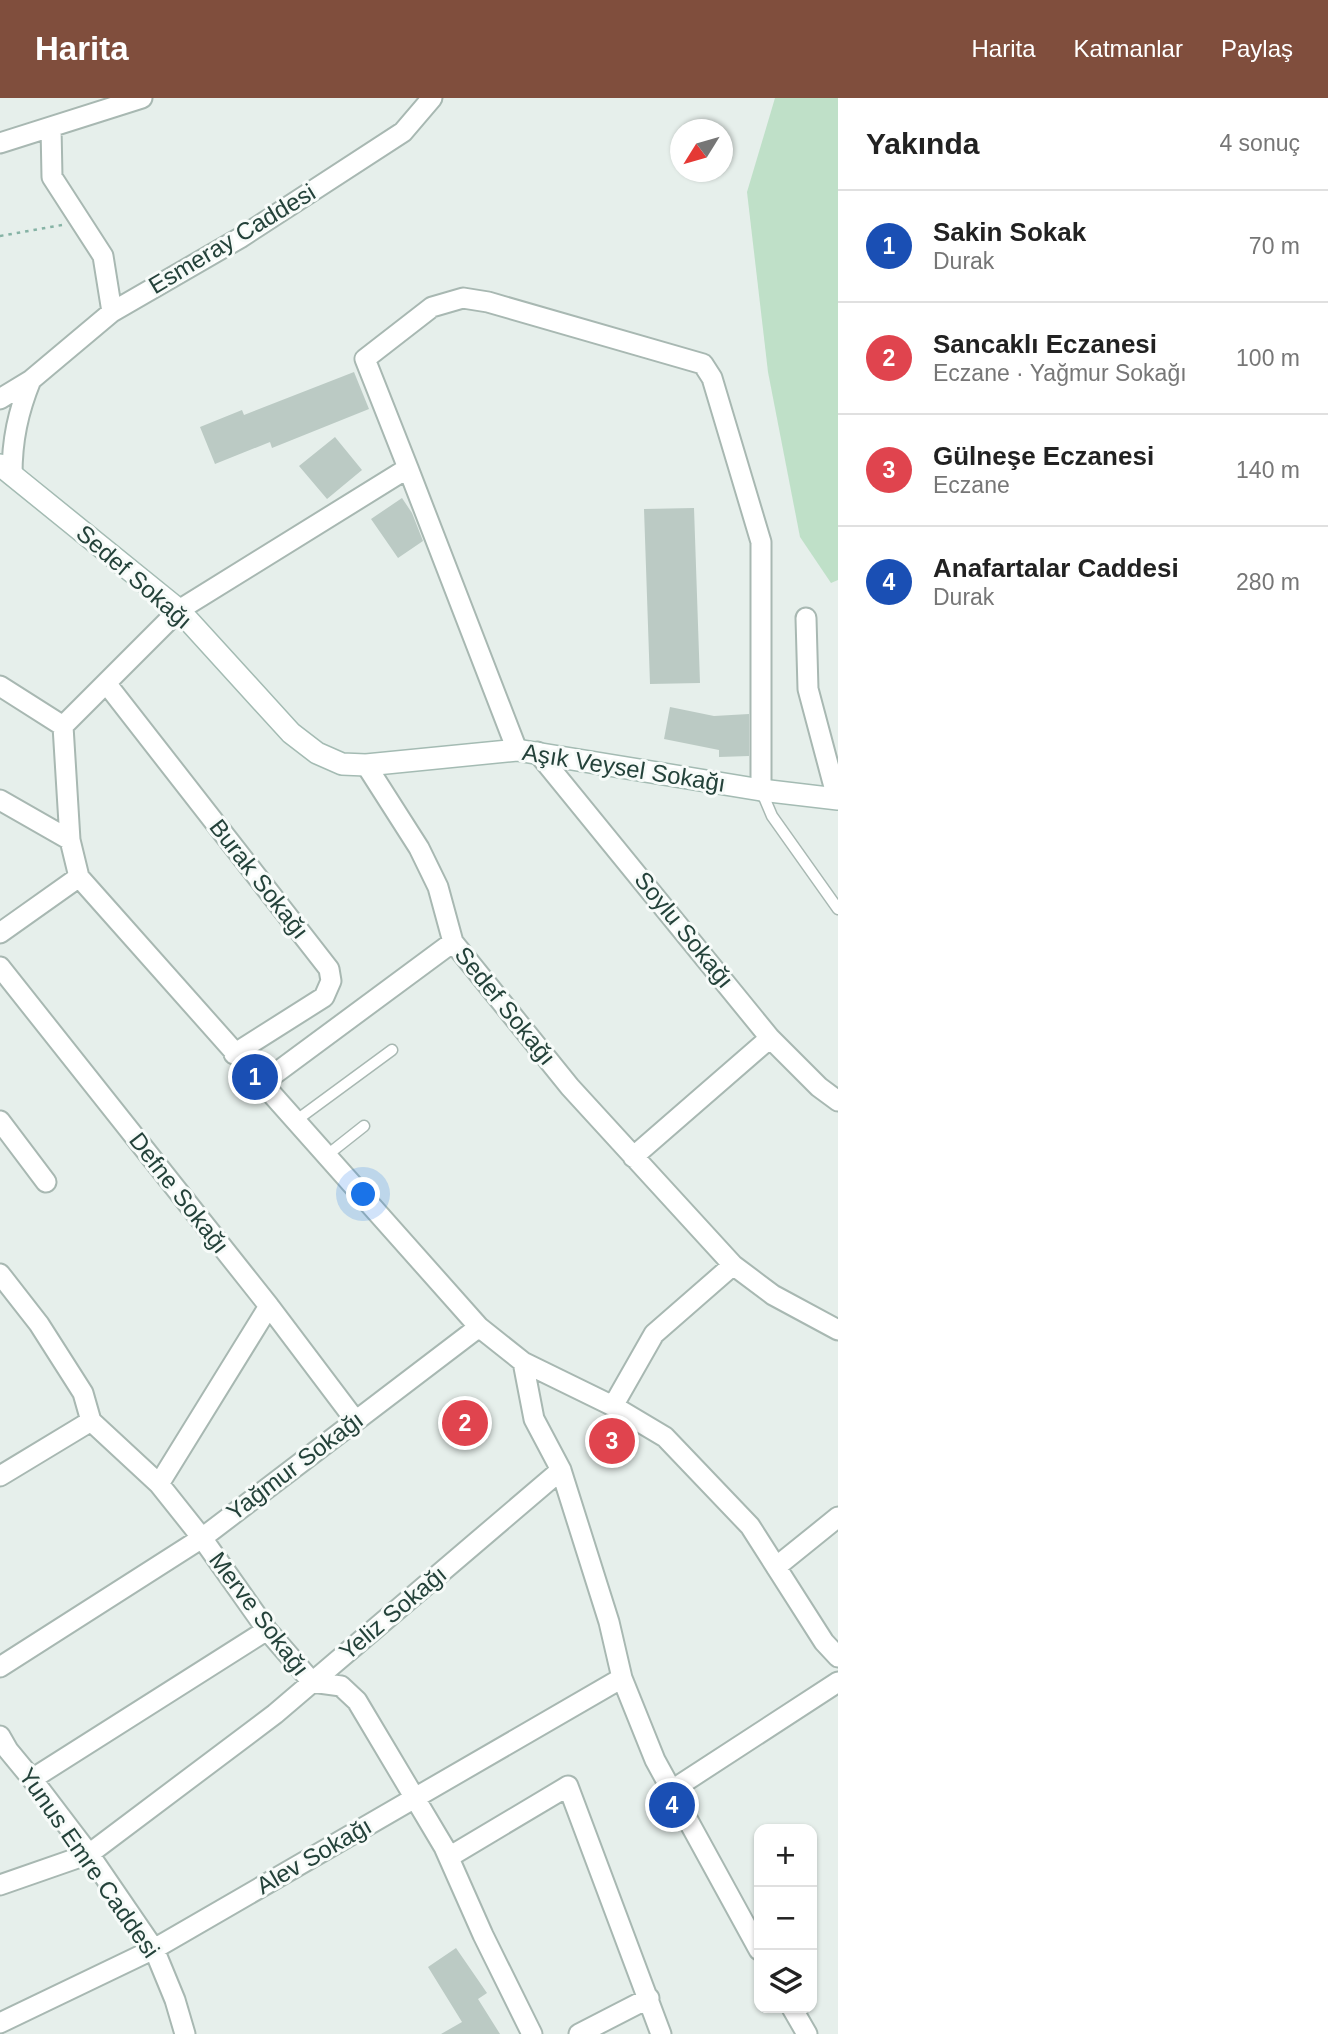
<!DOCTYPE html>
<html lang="tr">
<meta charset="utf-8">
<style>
body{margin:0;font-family:Arial,sans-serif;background:#f6f6f6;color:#222}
.controls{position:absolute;right:21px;bottom:21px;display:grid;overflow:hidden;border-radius:14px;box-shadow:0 2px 5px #0004}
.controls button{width:63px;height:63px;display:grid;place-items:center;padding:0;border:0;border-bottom:2px solid #e0e0e0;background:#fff;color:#222;font:35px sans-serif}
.compass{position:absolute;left:670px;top:21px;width:63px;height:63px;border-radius:50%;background:#fff;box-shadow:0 2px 5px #0004;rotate:233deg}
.you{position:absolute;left:364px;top:1097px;width:24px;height:24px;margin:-18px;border:5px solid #fff;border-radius:50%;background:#1a73e8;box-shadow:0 0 0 10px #1a73e833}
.badge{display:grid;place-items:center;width:46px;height:46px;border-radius:50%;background:#804e3d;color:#fff;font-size:23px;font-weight:700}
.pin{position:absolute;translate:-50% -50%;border:4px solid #fff;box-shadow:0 2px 7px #0006}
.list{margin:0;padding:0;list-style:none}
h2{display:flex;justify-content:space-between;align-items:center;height:91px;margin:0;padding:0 28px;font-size:30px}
h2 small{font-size:23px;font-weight:400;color:#767676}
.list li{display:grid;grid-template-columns:46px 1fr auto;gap:21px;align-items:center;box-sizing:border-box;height:112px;padding:0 28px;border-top:2px solid #e0e0e0}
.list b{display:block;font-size:26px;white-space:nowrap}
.list p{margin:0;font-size:23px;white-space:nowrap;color:#767676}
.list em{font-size:23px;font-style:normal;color:#767676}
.icon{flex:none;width:38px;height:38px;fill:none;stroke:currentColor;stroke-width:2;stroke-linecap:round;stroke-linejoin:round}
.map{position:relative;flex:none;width:838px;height:1936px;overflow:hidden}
header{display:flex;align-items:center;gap:42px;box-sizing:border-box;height:98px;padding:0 35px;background:#804e3d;color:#fff}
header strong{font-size:33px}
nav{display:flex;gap:38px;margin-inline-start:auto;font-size:24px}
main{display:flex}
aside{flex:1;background:#fff}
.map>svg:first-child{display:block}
.green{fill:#bfe0c8}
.building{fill:#bbcac4}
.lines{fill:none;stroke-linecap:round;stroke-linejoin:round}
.lane-casing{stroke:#a8b8b2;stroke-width:13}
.street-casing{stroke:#a8b8b2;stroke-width:23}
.secondary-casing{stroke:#a4bbb3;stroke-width:24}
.path{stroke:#86b3a5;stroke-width:2.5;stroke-dasharray:3.5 5;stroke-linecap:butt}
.lane{stroke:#fff;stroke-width:10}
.street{stroke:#fff;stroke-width:19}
.secondary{stroke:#fff;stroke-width:21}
.labels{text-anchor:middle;stroke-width:6;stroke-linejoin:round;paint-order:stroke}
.street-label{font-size:24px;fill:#24423a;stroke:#f7fbf9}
</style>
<header>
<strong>Harita</strong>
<nav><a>Harita</a><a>Katmanlar</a><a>Paylaş</a></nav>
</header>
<main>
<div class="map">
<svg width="838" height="1936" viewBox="0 0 838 1936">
<rect width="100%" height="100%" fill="#e6efeb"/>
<path class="green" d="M 775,0 L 838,0 L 838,482 L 831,485 L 800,439 L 768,274 L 747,94 Z"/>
<path class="building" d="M 354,274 L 369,311 L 272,350 L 270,344 L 215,366 L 200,329 L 242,312 L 244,317 Z
M 335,339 L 362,372 L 327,401 L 299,368 Z
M 402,400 L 412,415 L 423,443 L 398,460 L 371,421 Z
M 694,410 L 700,585 L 650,586 L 644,411 Z
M 670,609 L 714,618 L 749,616 L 749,658 L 719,659 L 719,652 L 664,641 Z
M 456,1850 L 487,1895 L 478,1901 L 500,1936 L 441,1936 L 462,1924 L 428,1869 Z"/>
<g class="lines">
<g class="lane-casing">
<path id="lane" d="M 761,692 L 772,718 L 838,811
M 294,1024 L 392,952
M 326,1058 L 364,1028"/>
</g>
<g class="street-casing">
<path id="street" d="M 51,29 L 52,79 L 103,158 L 112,214
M 0,45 L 142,0
M 0,301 L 31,282 L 112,214 L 240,140 L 403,34 L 432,0
M 408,370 L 517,652
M 12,377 C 12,342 18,314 31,282
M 806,520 L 808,591 L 837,700
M 106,585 L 329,871 L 331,883 L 324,899 L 234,956
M 0,588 L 63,628
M 537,654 L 770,940 L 819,989 L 838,1003
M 366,667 L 419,750 L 438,789 L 453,844 L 570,989 L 733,1167 L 773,1197 L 838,1232
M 761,692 L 761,444 L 712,280 L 703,266 L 488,204 L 463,200 L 432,209 L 365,261 L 408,370 L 179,512 L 63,628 L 70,742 L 79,779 L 479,1229 L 523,1264 L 613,1308 L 665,1339 L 750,1428 L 824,1544 L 838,1559
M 0,702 L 70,742
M 0,835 L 79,779
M 0,869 L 269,1208 L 355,1322
M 261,986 L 453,844
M 0,1023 L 46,1084
M 633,1059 L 770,940
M 0,1176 L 39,1226 L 83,1295 L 91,1323 L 159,1386 L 202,1440 L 267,1532 L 312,1584 L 341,1588 L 357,1603 L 444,1749 L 483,1837 L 532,1936
M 523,1264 L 534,1321 L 561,1372 L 609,1524 L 622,1580 L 655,1662 L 759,1852
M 613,1308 L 654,1236 L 733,1167
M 0,1378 L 91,1323
M 159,1386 L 269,1208
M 776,1469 L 838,1419
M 0,1569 L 202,1440 L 479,1229
M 0,1638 L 8,1652 L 32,1681 L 89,1756 L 154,1851 L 175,1902 L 185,1936
M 32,1681 L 267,1532
M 672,1692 L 838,1584
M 449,1759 L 568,1688 L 661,1936
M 0,1787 L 89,1756 L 275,1616 L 561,1372
M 792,1910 L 807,1936
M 0,1925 L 154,1851 L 622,1580
M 579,1936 L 649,1900"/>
</g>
<g class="secondary-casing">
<path id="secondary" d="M 0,367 L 179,512 L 291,635 L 317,655 L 342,666 L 366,667 L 517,652 L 761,692 L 838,701"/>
</g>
<path class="path" d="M 0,138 L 62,127"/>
<use href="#lane" class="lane"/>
<use href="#street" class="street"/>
<use href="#secondary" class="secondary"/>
</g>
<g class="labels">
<g class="street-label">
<text transform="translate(232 141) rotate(-31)" y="8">Esmeray Caddesi</text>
<text transform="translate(134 479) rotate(41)" y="8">Sedef Sokağı</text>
<text transform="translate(624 670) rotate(9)" y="8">Aşık Veysel Sokağı</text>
<text transform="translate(259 781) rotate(52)" y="8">Burak Sokağı</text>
<text transform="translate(684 832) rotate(51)" y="8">Soylu Sokağı</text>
<text transform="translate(505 908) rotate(51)" y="8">Sedef Sokağı</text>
<text transform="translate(179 1095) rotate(52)" y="8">Defne Sokağı</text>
<text transform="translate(295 1368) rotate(-37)" y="8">Yağmur Sokağı</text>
<text transform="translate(393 1515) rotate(-40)" y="8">Yeliz Sokağı</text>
<text transform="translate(259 1516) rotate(53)" y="8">Merve Sokağı</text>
<text transform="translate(314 1758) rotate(-30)" y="8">Alev Sokağı</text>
<text transform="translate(89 1765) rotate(55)" y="8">Yunus Emre Caddesi</text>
</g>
</g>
</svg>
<div class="controls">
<button>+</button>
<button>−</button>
<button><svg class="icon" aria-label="layers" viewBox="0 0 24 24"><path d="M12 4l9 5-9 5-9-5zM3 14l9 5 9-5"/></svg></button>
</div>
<svg class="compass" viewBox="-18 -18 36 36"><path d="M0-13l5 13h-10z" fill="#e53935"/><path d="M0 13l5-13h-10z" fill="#767676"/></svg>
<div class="you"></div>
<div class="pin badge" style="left:255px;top:979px;background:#1a4fb4">1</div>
<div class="pin badge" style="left:465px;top:1325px;background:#e0444e">2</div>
<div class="pin badge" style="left:612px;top:1343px;background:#e0444e">3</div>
<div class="pin badge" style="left:672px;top:1707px;background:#1a4fb4">4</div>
</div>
<aside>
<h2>Yakında<small>4 sonuç</small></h2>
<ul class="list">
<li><span class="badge" style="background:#1a4fb4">1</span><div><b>Sakin Sokak</b><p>Durak</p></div><em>70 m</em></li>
<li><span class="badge" style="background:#e0444e">2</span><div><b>Sancaklı Eczanesi</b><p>Eczane · Yağmur Sokağı</p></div><em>100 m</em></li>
<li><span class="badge" style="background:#e0444e">3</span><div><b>Gülneşe Eczanesi</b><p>Eczane</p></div><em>140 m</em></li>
<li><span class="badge" style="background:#1a4fb4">4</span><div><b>Anafartalar Caddesi</b><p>Durak</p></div><em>280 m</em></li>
</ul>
</aside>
</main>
